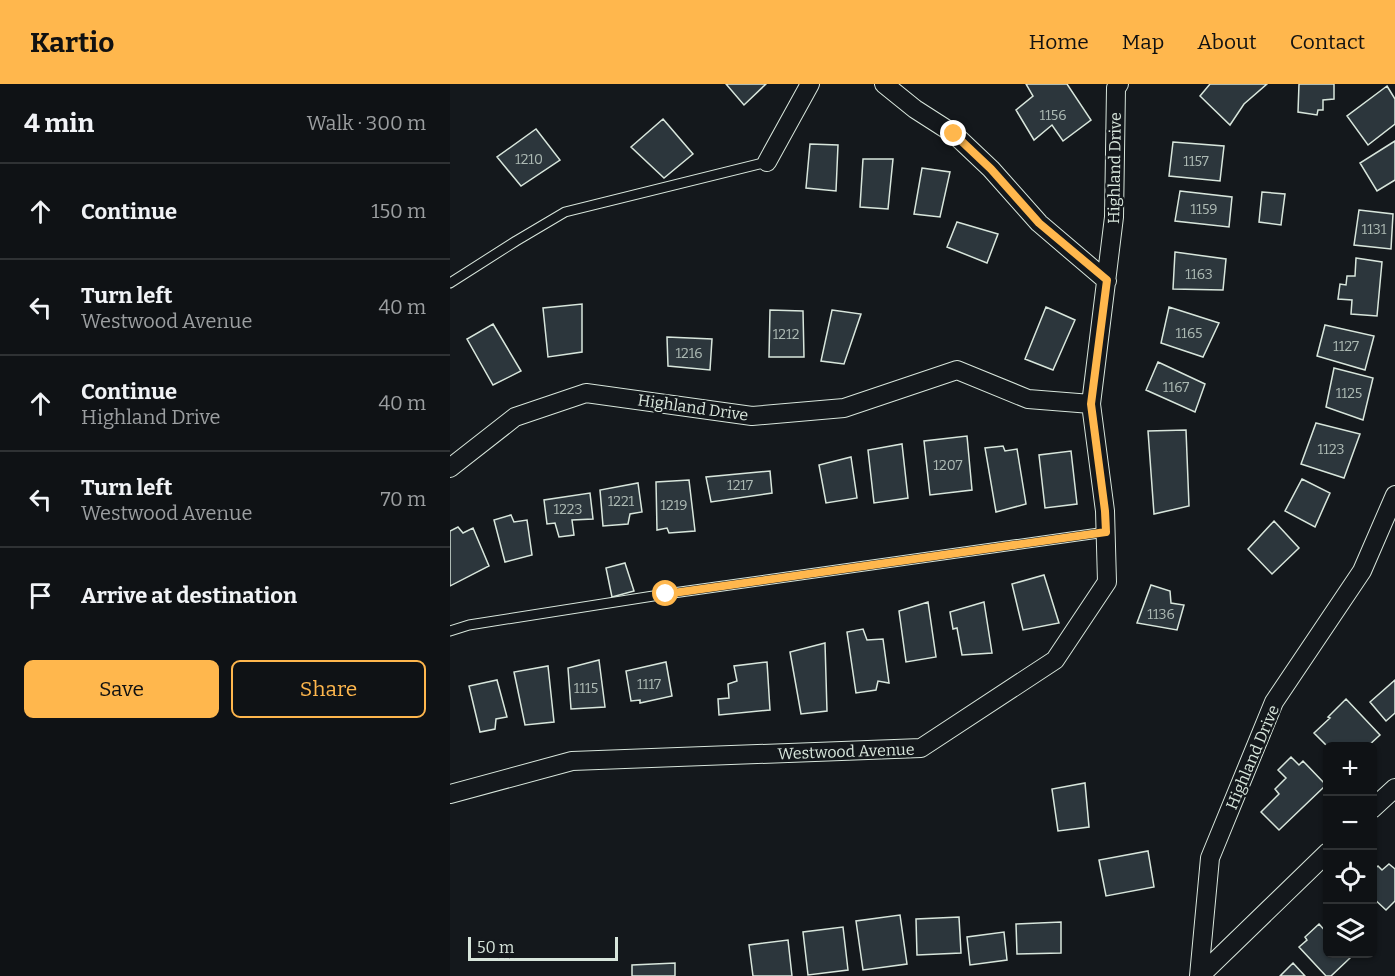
<!DOCTYPE html>
<meta charset="utf-8">
<style>
body{margin:0;font-family:Bitter,serif;background:#181b1e;color:#f1f3f6}
.controls{position:absolute;right:18px;bottom:18px;display:grid;overflow:hidden;border-radius:9px;box-shadow:0 2px 4px #0004}
.controls button{width:54px;height:54px;display:grid;place-items:center;padding:0;border:0;border-bottom:2px solid #2f3234;background:#0f1215;color:#f1f3f6;font:30px sans-serif}
.scale{position:absolute;left:18px;bottom:15px;width:150px;box-sizing:border-box;padding-left:6px;border:3px solid #d8e6dc;border-top:0;font-size:16px;line-height:21px;white-space:nowrap;color:#d8e6dc;-webkit-text-stroke:4px #14181c;paint-order:stroke}
.stop{position:absolute;width:18px;height:18px;margin:-14px;border:4px solid #ffb74d;border-radius:50%;background:#fff}
.stop.end{background:#ffb74d;border-color:#fff;box-shadow:0 2px 6px #0008}
.list{margin:0;padding:0;list-style:none}
h2{display:flex;justify-content:space-between;align-items:center;height:78px;margin:0;padding:0 24px;font-size:26px}
h2 small{font-size:20px;font-weight:400;color:#9b9ea0}
.list li{display:grid;grid-template-columns:39px 1fr auto;gap:18px;align-items:center;box-sizing:border-box;height:96px;padding:0 24px;border-top:2px solid #2f3234}
.list b{display:block;font-size:22px;white-space:nowrap}
.list p{margin:0;font-size:20px;white-space:nowrap;color:#9b9ea0}
.list em{font-size:20px;font-style:normal;color:#9b9ea0}
.actions{display:flex;gap:12px;padding:18px 24px}
.actions a{flex:1;padding:14px 0;border:2px solid #ffb74d;border-radius:9px;text-align:center;font-size:21px;color:#ffb74d}
.actions .main{background:#ffb74d;color:#111}
.icon{flex:none;width:33px;height:33px;fill:none;stroke:currentColor;stroke-width:2;stroke-linecap:round;stroke-linejoin:round}
.map{position:relative;flex:none;width:945px;height:892px;overflow:hidden}
header{display:flex;align-items:center;gap:36px;box-sizing:border-box;height:84px;padding:0 30px;background:#ffb74d;color:#111}
header strong{font-size:28px}
nav{display:flex;gap:33px;margin-inline-start:auto;font-size:21px}
main{display:flex}
aside{flex:1;background:#0f1215}
.map>svg:first-child{display:block}
.building{fill:#2c363c;stroke:#d8e6dc;stroke-width:1.5}
.lines{fill:none;stroke-linecap:round;stroke-linejoin:round}
.service-casing{stroke:#d8e6dc;stroke-width:11}
.minor-casing{stroke:#d8e6dc;stroke-width:20}
.service{stroke:#14181c;stroke-width:9}
.minor{stroke:#14181c;stroke-width:18}
.route{stroke:#ffb74d;stroke-width:8}
.labels{text-anchor:middle;stroke-width:4.5;stroke-linejoin:round;paint-order:stroke}
.number-label{font-size:14px;fill:#adbab4}
.street-label{font-size:16px;fill:#d8e6dc;stroke:#14181c}
</style>
<header>
<strong>Kartio</strong>
<nav><a>Home</a><a>Map</a><a>About</a><a>Contact</a></nav>
</header>
<main>
<aside>
<h2>4 min<small>Walk · 300 m</small></h2>
<ul class="list">
<li><svg class="icon" aria-label="ahead" viewBox="0 0 24 24"><path d="M12 20V5M6 11l6-6 6 6"/></svg><div><b>Continue</b></div><em>150 m</em></li>
<li><svg class="icon" aria-label="left" viewBox="0 0 24 24"><path d="M17 20v-9H6M10 6l-5 5 5 5"/></svg><div><b>Turn left</b><p>Westwood Avenue</p></div><em>40 m</em></li>
<li><svg class="icon" aria-label="ahead" viewBox="0 0 24 24"><path d="M12 20V5M6 11l6-6 6 6"/></svg><div><b>Continue</b><p>Highland Drive</p></div><em>40 m</em></li>
<li><svg class="icon" aria-label="left" viewBox="0 0 24 24"><path d="M17 20v-9H6M10 6l-5 5 5 5"/></svg><div><b>Turn left</b><p>Westwood Avenue</p></div><em>70 m</em></li>
<li><svg class="icon" aria-label="arrive" viewBox="0 0 24 24"><path d="M6 21V4h12l-3 4 3 4H6"/></svg><div><b>Arrive at destination</b></div></li>
</ul>
<div class="actions"><a class="main">Save</a><a>Share</a></div>
</aside>
<div class="map">
<svg width="945" height="892" viewBox="0 0 945 892">
<rect width="100%" height="100%" fill="#14181c"/>
<path class="building" d="M 276,0 L 316,0 L 294,21 Z
M 576,0 L 617,0 L 641,36 L 613,57 L 602,41 L 584,56 L 566,26 L 583,12 Z
M 760,0 L 817,0 L 794,20 L 780,41 L 750,12 Z
M 849,0 L 884,0 L 884,15 L 873,16 L 873,26 L 868,26 L 867,31 L 848,28 Z
M 937,2 L 945,15 L 945,40 L 918,61 L 897,32 Z
M 213,35 L 243,70 L 214,94 L 181,63 Z
M 86,45 L 110,76 L 71,102 L 47,73 Z
M 945,57 L 945,96 L 927,107 L 910,79 Z
M 723,58 L 774,62 L 770,97 L 719,92 Z
M 360,60 L 388,61 L 386,107 L 356,104 Z
M 413,75 L 443,75 L 438,125 L 410,123 Z
M 472,84 L 500,88 L 490,133 L 464,130 Z
M 730,107 L 782,113 L 779,143 L 725,137 Z
M 812,108 L 835,110 L 831,141 L 809,138 Z
M 909,126 L 943,130 L 941,165 L 904,161 Z
M 507,138 L 548,150 L 537,179 L 497,163 Z
M 725,168 L 776,175 L 773,206 L 723,205 Z
M 906,174 L 932,178 L 927,232 L 901,230 L 902,216 L 888,215 L 890,200 L 896,201 L 897,192 L 905,192 Z
M 132,220 L 132,268 L 98,273 L 93,224 Z
M 596,223 L 625,236 L 603,286 L 575,275 Z
M 719,223 L 769,239 L 753,273 L 711,259 Z
M 320,226 L 353,227 L 354,273 L 319,273 Z
M 382,226 L 411,230 L 394,280 L 371,277 Z
M 43,240 L 71,287 L 43,301 L 17,255 Z
M 875,241 L 924,252 L 915,286 L 867,272 Z
M 217,253 L 262,255 L 260,286 L 218,282 Z
M 708,278 L 755,300 L 745,328 L 696,306 Z
M 884,284 L 923,294 L 913,336 L 876,323 Z
M 866,339 L 910,350 L 894,394 L 851,380 Z
M 736,346 L 739,422 L 704,430 L 698,347 Z
M 517,352 L 522,406 L 480,411 L 474,357 Z
M 452,360 L 458,414 L 424,419 L 418,366 Z
M 553,362 L 555,367 L 567,365 L 576,420 L 546,428 L 535,364 Z
M 621,367 L 627,420 L 595,424 L 589,371 Z
M 401,373 L 407,414 L 376,419 L 369,381 Z
M 320,387 L 322,409 L 261,418 L 256,393 Z
M 852,395 L 880,409 L 865,443 L 835,427 Z
M 239,396 L 245,447 L 219,449 L 217,444 L 207,446 L 206,398 Z
M 188,399 L 192,428 L 180,430 L 178,440 L 153,442 L 150,406 Z
M 140,409 L 143,435 L 122,436 L 124,451 L 109,453 L 105,439 L 97,440 L 94,416 Z
M 61,431 L 64,438 L 77,436 L 82,471 L 55,478 L 44,436 Z
M 824,437 L 849,464 L 822,490 L 798,465 Z
M 8,443 L 13,449 L 23,444 L 39,482 L 0,502 L 0,447 Z
M 175,479 L 184,507 L 162,513 L 156,484 Z
M 594,491 L 609,539 L 573,546 L 562,500 Z
M 701,501 L 720,507 L 721,519 L 734,521 L 727,546 L 687,539 Z
M 478,518 L 486,573 L 456,578 L 449,527 Z
M 534,518 L 542,569 L 512,571 L 507,544 L 503,545 L 500,528 Z
M 413,545 L 417,556 L 433,555 L 439,599 L 428,597 L 426,606 L 406,609 L 397,548 Z
M 375,559 L 377,627 L 351,630 L 340,568 Z
M 149,576 L 155,623 L 121,625 L 118,584 Z
M 216,578 L 222,612 L 190,619 L 190,616 L 181,617 L 176,587 Z
M 317,578 L 320,626 L 269,631 L 268,615 L 279,614 L 278,600 L 287,597 L 284,582 Z
M 98,582 L 104,638 L 75,641 L 64,588 Z
M 47,596 L 57,633 L 46,635 L 45,645 L 30,648 L 19,602 Z
M 945,596 L 945,629 L 936,637 L 920,618 Z
M 896,615 L 930,651 L 918,662 L 878,663 L 864,649 L 880,634 L 878,633 Z
M 841,673 L 849,681 L 853,677 L 876,701 L 829,746 L 811,728 L 829,710 L 825,705 L 836,694 L 828,686 Z
M 635,699 L 639,743 L 608,747 L 602,705 Z
M 698,767 L 704,803 L 656,812 L 649,776 Z
M 939,780 L 945,785 L 945,817 L 936,826 L 922,813 L 922,787 L 928,782 L 932,786 Z
M 450,831 L 457,880 L 413,886 L 406,837 Z
M 509,833 L 511,869 L 467,871 L 466,835 Z
M 611,838 L 611,869 L 567,870 L 566,840 Z
M 869,840 L 878,850 L 878,870 L 896,870 L 900,874 L 881,892 L 876,892 L 849,863 L 857,856 L 855,853 Z
M 393,843 L 398,886 L 358,891 L 353,848 Z
M 554,848 L 557,876 L 520,881 L 517,853 Z
M 338,856 L 342,892 L 303,892 L 299,861 Z
M 225,879 L 225,892 L 182,892 L 182,881 Z
M 843,879 L 855,892 L 830,892 Z"/>
<g class="lines">
<g class="service-casing">
<path id="service" d="M 0,199 L 66,157 L 115,128 L 317,78
M 0,547 L 19,541 L 216,510 L 656,448"/>
</g>
<g class="minor-casing">
<path id="minor" d="M 434,0 L 465,25 L 504,50 L 541,85 L 589,139 L 657,197
M 317,78 L 360,0
M 0,384 L 65,333 L 136,309 L 302,332 L 394,324 L 507,286 L 578,315 L 641,320
M 0,710 L 122,677 L 471,664 L 605,576 L 657,498 L 655,427 L 641,320 L 664,133 L 666,4 L 669,0
M 922,725 L 945,704
M 749,892 L 760,774 L 824,618 L 912,487 L 945,411
M 750,892 L 878,768"/>
</g>
<use href="#service" class="service"/>
<use href="#minor" class="minor"/>
</g>
<g class="lines">
<path class="route" d="M 216,510 L 656,448 L 655,427 L 641,320 L 657,196 L 589,139 L 541,85 L 504,50"/>
</g>
<g class="labels">
<g class="number-label">
<text x="603" y="36">1156</text>
<text x="79" y="80">1210</text>
<text x="746" y="82">1157</text>
<text x="754" y="130">1159</text>
<text x="924" y="150">1131</text>
<text x="749" y="195">1163</text>
<text x="739" y="254">1165</text>
<text x="336" y="255">1212</text>
<text x="896" y="267">1127</text>
<text x="239" y="274">1216</text>
<text x="726" y="308">1167</text>
<text x="899" y="314">1125</text>
<text x="881" y="370">1123</text>
<text x="498" y="386">1207</text>
<text x="290" y="406">1217</text>
<text x="171" y="422">1221</text>
<text x="224" y="426">1219</text>
<text x="118" y="430">1223</text>
<text x="711" y="535">1136</text>
<text x="199" y="605">1117</text>
<text x="136" y="609">1115</text>
</g>
<g class="street-label">
<text transform="translate(664 84) rotate(-89)" y="6">Highland Drive</text>
<text transform="translate(243 323) rotate(8)" y="6">Highland Drive</text>
<text transform="translate(396 667) rotate(-2)" y="6">Westwood Avenue</text>
<text transform="translate(802 673) rotate(-67)" y="6">Highland Drive</text>
</g>
</g>
</svg>
<div class="controls">
<button>+</button>
<button>−</button>
<button><svg class="icon" aria-label="locate" viewBox="0 0 24 24"><circle cx="12" cy="12" r="6"/><path d="M12 2v4M12 18v4M2 12h4M18 12h4"/></svg></button>
<button><svg class="icon" aria-label="layers" viewBox="0 0 24 24"><path d="M12 4l9 5-9 5-9-5zM3 14l9 5 9-5"/></svg></button>
</div>
<div class="scale">50 m</div>
<div class="stop" style="left:216px;top:510px"></div>
<div class="stop end" style="left:504px;top:50px"></div>
</div>
</main>
